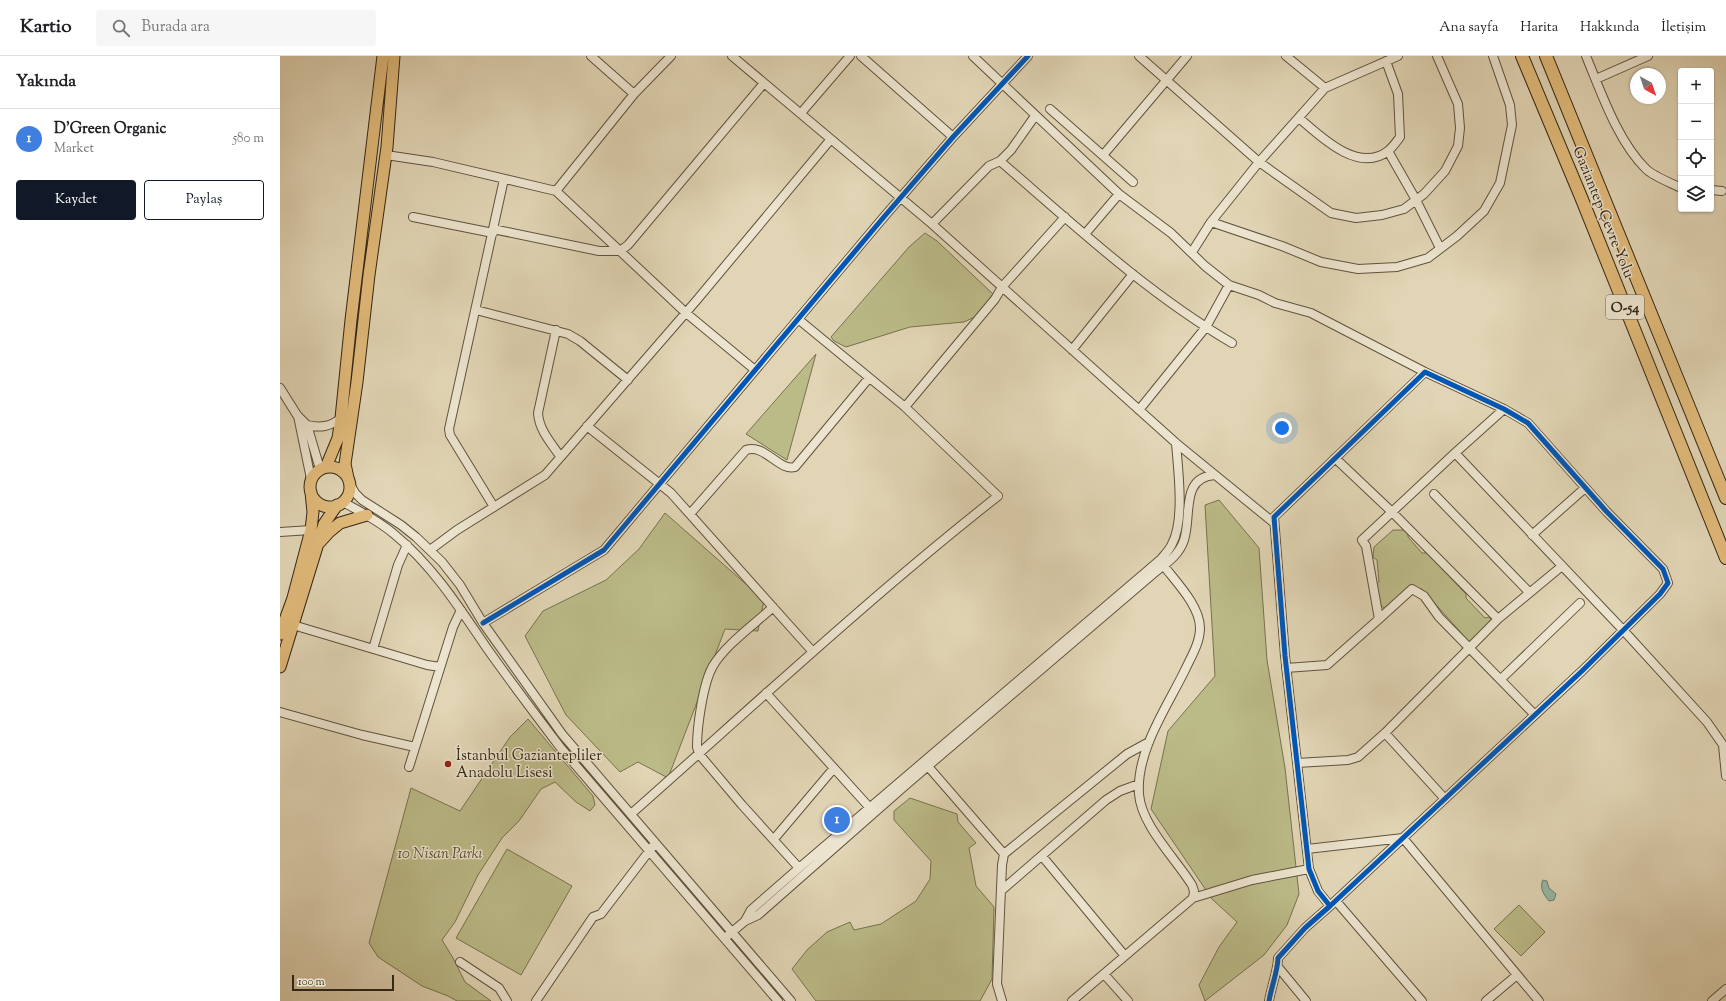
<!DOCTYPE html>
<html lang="tr">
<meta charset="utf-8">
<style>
body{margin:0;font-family:"Sorts Mill Goudy",serif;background:#f6f6f6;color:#202124}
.controls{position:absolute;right:12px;top:12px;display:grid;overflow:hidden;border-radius:4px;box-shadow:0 1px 3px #0004}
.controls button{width:36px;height:36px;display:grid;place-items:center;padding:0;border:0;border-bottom:1px solid #e0e0e0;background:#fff;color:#202124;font:20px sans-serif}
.compass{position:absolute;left:1350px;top:12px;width:36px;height:36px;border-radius:50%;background:#fff;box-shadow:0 1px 3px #0004;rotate:140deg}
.scale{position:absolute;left:12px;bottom:10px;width:102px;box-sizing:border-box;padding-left:4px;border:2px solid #352816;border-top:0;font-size:11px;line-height:14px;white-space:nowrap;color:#352816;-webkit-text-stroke:3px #ece4cf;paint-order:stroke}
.you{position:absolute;left:1002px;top:372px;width:14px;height:14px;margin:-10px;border:3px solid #fff;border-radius:50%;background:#1a73e8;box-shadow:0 0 0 6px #1a73e833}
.badge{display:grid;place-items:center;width:26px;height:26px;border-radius:50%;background:#111827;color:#fff;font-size:13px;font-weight:700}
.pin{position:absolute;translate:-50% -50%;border:2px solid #fff;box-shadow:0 1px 4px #0006}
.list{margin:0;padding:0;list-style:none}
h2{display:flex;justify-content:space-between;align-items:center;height:52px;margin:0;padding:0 16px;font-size:17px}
h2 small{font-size:13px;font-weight:400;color:#757577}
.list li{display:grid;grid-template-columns:26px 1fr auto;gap:12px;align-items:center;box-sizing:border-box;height:60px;padding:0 16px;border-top:1px solid #e0e0e0}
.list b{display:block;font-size:15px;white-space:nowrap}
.list p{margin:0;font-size:13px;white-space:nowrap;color:#757577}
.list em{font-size:13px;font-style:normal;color:#757577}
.actions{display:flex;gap:8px;padding:12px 16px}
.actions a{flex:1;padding:9px 0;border:1px solid #111827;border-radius:4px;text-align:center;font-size:14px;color:#111827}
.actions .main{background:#111827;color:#fff}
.icon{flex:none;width:22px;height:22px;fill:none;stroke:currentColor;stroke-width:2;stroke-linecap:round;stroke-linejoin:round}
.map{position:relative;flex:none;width:1446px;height:945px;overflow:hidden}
header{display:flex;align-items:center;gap:24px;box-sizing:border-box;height:56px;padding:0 20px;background:#fff;border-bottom:1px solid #e0e0e0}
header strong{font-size:19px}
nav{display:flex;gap:22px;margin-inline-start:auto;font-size:14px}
.search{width:280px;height:36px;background:#f6f6f6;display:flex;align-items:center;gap:10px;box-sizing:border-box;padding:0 14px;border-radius:4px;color:#757577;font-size:15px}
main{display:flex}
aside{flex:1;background:#fff}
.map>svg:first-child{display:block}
.green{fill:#bb8;stroke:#78724f}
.water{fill:#95b9a8;stroke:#6f7f6e}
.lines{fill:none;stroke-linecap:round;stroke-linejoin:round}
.minor-casing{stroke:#60533e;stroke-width:10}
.major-casing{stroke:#352816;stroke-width:13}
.highway-casing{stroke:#352816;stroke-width:14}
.minor{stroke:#ece4cf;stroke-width:8}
.major{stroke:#e0ba7a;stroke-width:11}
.highway{stroke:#e0ba7a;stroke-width:12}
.cycleway-casing{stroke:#ece4cf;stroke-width:8}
.cycleway{stroke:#0057b8;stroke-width:5}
.poi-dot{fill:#8f2418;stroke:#ece4cf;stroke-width:1.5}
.labels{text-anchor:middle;stroke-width:3;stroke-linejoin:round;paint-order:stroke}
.shield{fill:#ece4cf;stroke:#6c604e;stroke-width:1}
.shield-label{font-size:14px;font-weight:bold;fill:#352816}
.street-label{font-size:15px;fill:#352816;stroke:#ece4cf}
.poi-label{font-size:15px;fill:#352816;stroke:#ece4cf;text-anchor:start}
.park-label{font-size:15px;font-style:italic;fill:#564d32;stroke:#ece4cf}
</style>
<header>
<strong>Kartio</strong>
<div class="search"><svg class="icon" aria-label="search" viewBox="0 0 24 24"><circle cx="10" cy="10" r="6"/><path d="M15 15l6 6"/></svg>Burada ara</div>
<nav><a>Ana sayfa</a><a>Harita</a><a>Hakkında</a><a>İletişim</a></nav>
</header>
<main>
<aside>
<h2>Yakında<small></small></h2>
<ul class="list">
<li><span class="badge" style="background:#3f7fe0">1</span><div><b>D'Green Organic</b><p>Market</p></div><em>580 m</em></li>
</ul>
<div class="actions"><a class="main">Kaydet</a><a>Paylaş</a></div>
</aside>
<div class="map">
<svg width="1446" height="945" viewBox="0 0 1446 945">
<rect width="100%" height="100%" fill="#e1d5b5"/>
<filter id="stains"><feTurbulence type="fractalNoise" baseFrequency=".005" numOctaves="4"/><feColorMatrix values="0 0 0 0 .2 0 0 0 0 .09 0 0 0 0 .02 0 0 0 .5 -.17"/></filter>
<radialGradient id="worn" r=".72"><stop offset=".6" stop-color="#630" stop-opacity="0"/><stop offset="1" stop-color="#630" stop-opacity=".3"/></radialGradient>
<path class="green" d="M 645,177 L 657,185 L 713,238 L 699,259 L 684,266 L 630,271 L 566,291 L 554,285 L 551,281 L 629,191 Z
M 536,298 L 507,404 L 466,378 Z
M 939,444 L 979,492 L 987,604 L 1005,712 L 1019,838 L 1007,869 L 984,899 L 925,945 L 919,929 L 939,891 L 957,866 L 932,843 L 871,753 L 888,675 L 935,620 L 925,449 Z
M 385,457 L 484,544 L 478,575 L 445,573 L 388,722 L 358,706 L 340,716 L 286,659 L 245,580 L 263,555 L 326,524 L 359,493 Z
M 1113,474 L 1125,474 L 1128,478 L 1128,481 L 1142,497 L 1147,497 L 1186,538 L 1186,542 L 1205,562 L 1209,561 L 1214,567 L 1191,588 L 1142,533 L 1139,533 L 1107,555 L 1099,547 L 1095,529 L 1099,526 L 1097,504 L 1093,501 L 1094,491 Z
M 248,663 L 313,740 L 315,749 L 310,755 L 296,746 L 275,726 L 261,733 L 239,765 L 222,782 L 198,819 L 175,866 L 162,884 L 173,902 L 185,926 L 211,945 L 177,945 L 168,940 L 142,930 L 98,901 L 89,887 L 131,732 L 180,755 L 230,681 Z
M 630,742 L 677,758 L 678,766 L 696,787 L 689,792 L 696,830 L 714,851 L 712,923 L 700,945 L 536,945 L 512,913 L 527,894 L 547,876 L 570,866 L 574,874 L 601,868 L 636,845 L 650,823 L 651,805 L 614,764 L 614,755 Z
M 227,793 L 292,830 L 241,919 L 176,882 Z
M 1239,849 L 1265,876 L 1241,900 L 1214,873 Z"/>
<path class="water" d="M 1263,824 L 1267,825 L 1269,832 L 1276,838 L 1274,844 L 1269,845 C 1264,839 1259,832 1263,824 Z"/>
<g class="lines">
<g class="minor-casing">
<path id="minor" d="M 311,0 L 354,38
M 452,0 L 652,168 L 896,387 L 994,467
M 581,0 L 673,81
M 693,0 L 839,138 L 891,177 L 925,210 L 949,229 L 979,239 L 995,247 L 1031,257 L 1145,316
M 859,0 L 979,106 L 1051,157 L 1076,162 L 1102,159 L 1124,153 L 1144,138 L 1165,115 L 1178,90 L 1180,72 L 1178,48 L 1157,0
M 1006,0 L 1045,32
M 1306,0 C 1321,36 1338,86 1366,113 C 1373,120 1391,127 1401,132
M 1316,23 L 1368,0
M 770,53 L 853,126
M 521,57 L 570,0
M 1019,62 C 1040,80 1078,118 1108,95 C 1113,91 1117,85 1120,81 L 1118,38 L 1106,5
M 1108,95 L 1136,144 L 1160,192
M 824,98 L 907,0
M 106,99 L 153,106 L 276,135 L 406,257 L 475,314
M 720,105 C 794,169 867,237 952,287
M 1431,134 L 1442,135
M 276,135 L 354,38 L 391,0
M 133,161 L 213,177
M 931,166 L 1002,190 L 1041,206 L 1078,213 L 1117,211 L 1148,202 L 1177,180 L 1204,155 L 1220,127 L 1232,69 L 1230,49 L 1213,0
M 652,168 L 709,110 L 720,105 L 731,94 L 755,60
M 213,173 L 319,195 L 340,195 L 348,189 L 484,27
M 805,178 L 839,138
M 912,196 L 931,166 L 979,106 L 1045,32 L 1118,0
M 196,254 L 288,278 L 300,285 L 348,324
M 276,274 L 258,357 C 259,374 271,387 280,400
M 792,294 L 853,218
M 0,332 L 17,359 L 27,369 L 40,413
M 625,351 L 715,243 L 722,231 L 785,161
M 859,354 L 926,271 L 949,229
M 18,360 L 31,423
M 27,369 C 40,372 50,371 61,362
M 307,370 L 391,437 L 533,596
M 1175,397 L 1344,575 L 1427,666 L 1443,689 L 1446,720
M 1055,402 L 1113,457 L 1218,563
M 70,428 L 75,437 L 82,444 L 121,469 L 136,481 L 162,506 L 180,529 L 203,567 L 282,678 L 511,945
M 1154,438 L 1249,536
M 63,446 C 81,456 99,465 114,478 C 152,509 179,551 206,591 C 230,625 255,658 280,691 L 498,945
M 214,451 L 170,379 L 169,373 L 224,123
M 410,458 L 466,394 C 484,387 500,416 515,411 L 589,322
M 0,476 L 31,474
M 1252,479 L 1305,432
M 150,494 L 177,474 L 265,419 L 416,245 L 551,83
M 884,510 C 896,526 920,550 920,572 C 920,587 911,601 905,614 C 887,651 856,695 859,738 C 861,769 896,803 912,829 L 914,835 L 913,842
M 493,551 C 475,568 445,589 433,610 C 423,627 417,671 417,691 L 419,698 L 462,749 L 519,812
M 1099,563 L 1132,533 L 1144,540 L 1159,561 L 1255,659
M 203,567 L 324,494 L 603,162 L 673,81 L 748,0
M 13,569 L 147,609 L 160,611
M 93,593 L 118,509 L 127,489
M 1006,612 L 1047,609 L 1099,563 L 1086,490 L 1082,484 L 1175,397 L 1224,353
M 1221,623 L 1300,547
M 486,637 L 590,752
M 0,656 L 82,679 L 135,691
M 1105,677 L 1165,743
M 645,707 L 724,798
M 1017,707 L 1068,704 L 1078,701 L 1105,677 L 1218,563 L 1282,510
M 129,711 L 173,571 L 181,554
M 351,758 C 472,651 591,540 718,440 L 625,351 L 518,263
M 494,783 L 554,712
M 1027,793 L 1123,782 L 1259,945
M 762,800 L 845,900
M 722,834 L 826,744 L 840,735 L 859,728
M 1056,845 L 1142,945
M 465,865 L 471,854 L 519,812 L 881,503 C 885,498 890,493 892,488 C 905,464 898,413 896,387
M 445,882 L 465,865 L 478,859 L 627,728 L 873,518 C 885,508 899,500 904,484 C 912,460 900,421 935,419
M 180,906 L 219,932 L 227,945
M 998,911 L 1026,945
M 824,918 L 848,945
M 256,945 L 313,861 L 321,858 L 373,790
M 722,945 L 717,928 L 722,809 L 724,798 L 847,698 L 869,686
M 792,945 L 913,842 L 972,824 L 1029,813
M 989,945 C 991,932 998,914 998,902 L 1025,872 L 1050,850 L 1302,615 L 1380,538 L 1388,527 L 1383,513 L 1326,455 L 1248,367 L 1224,353 L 1145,316 L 994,461 L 1005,600 L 1029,813 L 1038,835 L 1050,850
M 1206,945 L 1237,919
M 1432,945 L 1446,933"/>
</g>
<g class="major-casing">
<path id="major" d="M 46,411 L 58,382 L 61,362 L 71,264 L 103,0
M30 431a20 20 0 1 1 40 0a20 20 0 1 1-40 0Z
M 68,422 L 65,408 L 77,326 L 89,219 L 107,91 L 114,0
M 40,486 L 49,476 L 60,467 L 87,459
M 0,578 L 13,542 L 31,474 L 33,456 L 31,436
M 0,611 L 44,468 L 57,449"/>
</g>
<g class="highway-casing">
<path id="highway" d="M 1242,0 L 1301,141 L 1446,502
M 1266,0 L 1446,442"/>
</g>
<use href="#minor" class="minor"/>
<use href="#major" class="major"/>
<use href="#highway" class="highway"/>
<g class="cycleway-casing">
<path id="cycleway" d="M 203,567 L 324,494 L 603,162 L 673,81 L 748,0
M 989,945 C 991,932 998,914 998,902 L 1025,872 L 1050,850 L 1302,615 L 1380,538 L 1388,527 L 1383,513 L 1326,455 L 1248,367 L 1224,353 L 1145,316 L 994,461 L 1005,600 L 1029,813 L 1038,835 L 1050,850"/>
</g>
<use href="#cycleway" class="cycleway"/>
</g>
<circle class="poi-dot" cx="168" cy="708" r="4"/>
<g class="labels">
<rect class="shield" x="1326" y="239" width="38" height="24" rx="3"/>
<g class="shield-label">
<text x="1345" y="256">O-54</text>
</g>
<g class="street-label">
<text transform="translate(1324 156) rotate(68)" y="5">Gaziantep Çevre Yolu</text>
</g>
<g class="poi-label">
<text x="176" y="704">İstanbul Gaziantepliler<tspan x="176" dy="17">Anadolu Lisesi</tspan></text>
</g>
<g class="park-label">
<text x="160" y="802">10 Nisan Parkı</text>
</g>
</g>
<rect width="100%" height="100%" filter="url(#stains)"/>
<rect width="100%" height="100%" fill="url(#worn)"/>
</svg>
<div class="controls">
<button>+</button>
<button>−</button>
<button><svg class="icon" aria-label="locate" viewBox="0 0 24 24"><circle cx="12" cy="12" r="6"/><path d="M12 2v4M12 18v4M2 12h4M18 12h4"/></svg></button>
<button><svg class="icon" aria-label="layers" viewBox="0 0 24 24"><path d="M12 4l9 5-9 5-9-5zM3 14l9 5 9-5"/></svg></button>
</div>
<svg class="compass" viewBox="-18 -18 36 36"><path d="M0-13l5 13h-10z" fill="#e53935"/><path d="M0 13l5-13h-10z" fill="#757577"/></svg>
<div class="scale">100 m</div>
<div class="you"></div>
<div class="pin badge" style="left:557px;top:764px;background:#3f7fe0">1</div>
</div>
</main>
